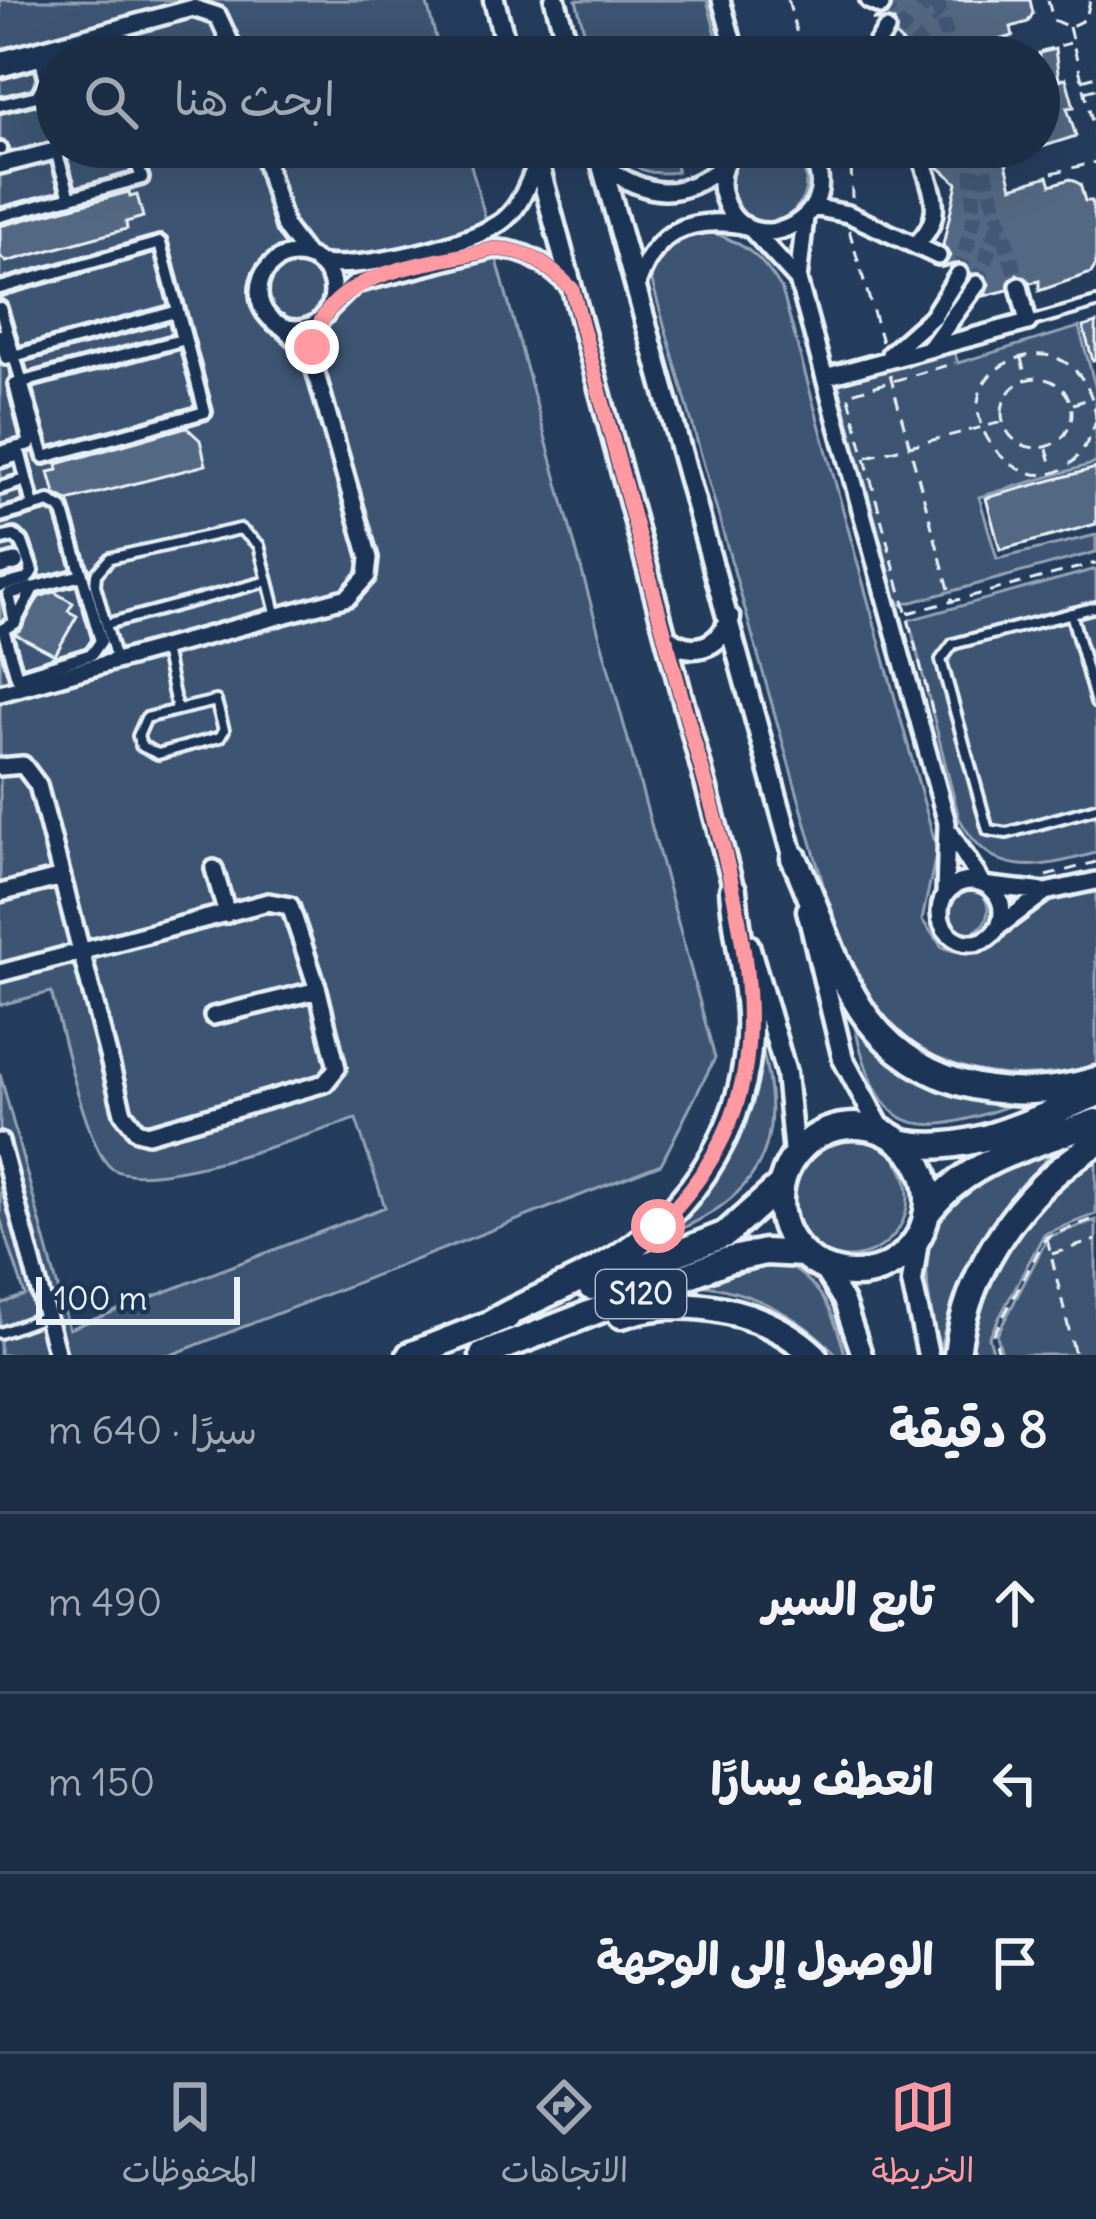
<!DOCTYPE html>
<html lang="ar">
<meta charset="utf-8">
<style>
body{margin:0;font-family:Delius,"Playpen Sans Arabic",sans-serif;background:#293a51;color:#f1f3f6;direction:rtl}
.scale{position:absolute;left:36px;bottom:30px;width:204px;box-sizing:border-box;padding-left:12px;border:6px solid #e8f1f8;border-top:0;font-size:33px;line-height:42px;white-space:nowrap;color:#e8f1f8;-webkit-text-stroke:9px #1d3557;paint-order:stroke}
.stop{position:absolute;width:36px;height:36px;margin:-27px;border:9px solid #ff9aa2;border-radius:50%;background:#fff}
.stop.end{background:#ff9aa2;border-color:#fff;box-shadow:0 3px 12px #0008}
.list{margin:0;padding:0;list-style:none}
h2{display:flex;justify-content:space-between;align-items:center;height:156px;margin:0;padding:0 48px;font-size:51px}
h2 small{font-size:39px;font-weight:400;color:#a0a8b3}
.list li{display:grid;grid-template-columns:78px 1fr auto;gap:36px;align-items:center;box-sizing:border-box;height:180px;padding:0 48px;border-top:3px solid #3a4a5f}
.list b{display:block;font-size:45px;white-space:nowrap}
.list em{font-size:39px;font-style:normal;color:#a0a8b3}
.icon{flex:none;width:66px;height:66px;fill:none;stroke:currentColor;stroke-width:2;stroke-linecap:round;stroke-linejoin:round}
.map{position:relative;flex:none;width:1096px;height:1355px;overflow:hidden;direction:ltr}
.search{position:absolute;background:#1c2e46;box-shadow:0 12px 48px #0002;left:36px;right:36px;top:36px;height:132px;display:flex;align-items:center;gap:30px;box-sizing:border-box;padding:0 42px;border-radius:66px;color:#a0a8b3;font-size:45px}
.sheet{height:696px;background:#1c2e46}
nav{display:flex;justify-content:space-around;align-items:center;box-sizing:border-box;height:168px;border-top:3px solid #3a4a5f;background:#1c2e46;font-size:33px;color:#a0a8b3}
nav a{display:grid;justify-items:center;gap:6px}
nav .on{color:#ff9aa2}
.map>svg:first-child{display:block}
.green{fill:#3e5472;stroke:#93a2b5;stroke-width:3}
.building{fill:#536782;stroke:#e8f1f8;stroke-width:3}
.lines{fill:none;stroke-linecap:round;stroke-linejoin:round}
.minor-tunnel{stroke:#425874;stroke-width:15;stroke-dasharray:15 8;stroke-linecap:butt}
.service-casing{stroke:#e8f1f8;stroke-width:16}
.pedestrian-casing{stroke:#e8f1f8;stroke-width:20}
.minor-casing{stroke:#e8f1f8;stroke-width:24}
.tertiary-casing{stroke:#e8f1f8;stroke-width:27}
.primary-casing{stroke:#e8f1f8;stroke-width:33}
.path{stroke:#e8f1f8;stroke-width:3;stroke-dasharray:12 9;stroke-linecap:butt}
.service{stroke:#1d3557;stroke-width:8}
.pedestrian{stroke:#1d3557;stroke-width:10}
.minor{stroke:#1d3557;stroke-width:15}
.tertiary{stroke:#1d3557;stroke-width:18}
.primary{stroke:#1d3557;stroke-width:24}
.route{stroke:#ff9aa2;stroke-width:15}
.labels{text-anchor:middle;stroke-width:9;stroke-linejoin:round;paint-order:stroke}
.shield{fill:#1d3557;stroke:#abb9c8;stroke-width:3}
.shield-label{font-size:30px;font-weight:bold;fill:#e8f1f8}
</style>
<div class="map">
<svg width="1096" height="1355" viewBox="0 0 1096 1355">
<rect width="100%" height="100%" fill="#253d5d"/>
<filter id="ink" filterUnits="userSpaceOnUse"><feTurbulence type="fractalNoise" baseFrequency=".00833" numOctaves="2"/><feDisplacementMap in="SourceGraphic" scale="24" xChannelSelector="R" yChannelSelector="G"/><feConvolveMatrix kernelMatrix="1 2 1 2 8 2 1 2 1" color-interpolation-filters="sRGB"/></filter>
<g filter="url(#ink)">
<path class="green" d="M 0,0 L 426,0 L 441,57 L 57,57 L 57,147 L 466,147 L 715,1058 L 661,1164 L 171,1355 L 0,1355 L 0,1304 L 25,1295 L 0,1218 L 0,1074 L 69,1329 L 385,1207 L 356,1119 C 313,1132 141,1198 109,1166 C 85,1142 62,1029 51,992 L 0,1005 Z
M 576,0 L 707,0 L 722,57 L 591,57 Z
M726 182a40 40 0 1 1 80 0a40 40 0 1 1-80 0Z
M 617,147 L 709,147 L 699,159 L 676,160 L 677,172 C 648,176 634,170 617,147 Z
M 712,232 C 747,245 763,258 782,290 L 937,850 L 922,920 L 942,947 C 989,966 996,925 1030,904 C 1048,893 1075,890 1096,885 L 1096,1065 C 1002,1092 895,1068 852,970 C 841,945 834,917 825,891 L 650,275 L 673,239 Z
M 1079,327 L 1096,389 L 1096,463 L 979,497 L 997,559 L 1096,535 L 1096,552 L 901,605 L 894,595 L 839,386 L 845,377 L 952,345 L 958,363 Z
M 1096,569 L 1096,853 C 1036,869 993,880 959,818 L 909,620 Z
M942 910a23 23 0 1 1 46 0a23 23 0 1 1-46 0Z
M 854,1023 C 897,1075 940,1098 1008,1106 C 907,1143 878,1129 854,1023 Z
M 760,1041 C 790,1149 759,1200 655,1240 L 675,1223 Z
M786 1196a61 61 0 1 1 122 0a61 61 0 1 1-122 0Z
M 1062,1144 C 994,1208 962,1256 940,1348 C 902,1212 948,1192 1062,1144 Z
M 1096,1155 L 1096,1214 L 1044,1234 L 989,1337 L 994,1355 L 971,1355 C 979,1267 1031,1208 1096,1155 Z
M 1096,1220 L 1096,1355 L 1002,1355 L 997,1335 L 1048,1237 Z
M 779,1261 C 821,1281 834,1312 845,1355 L 837,1355 C 798,1313 742,1286 684,1284 L 739,1263 Z"/>
<path class="building" d="M 891,0 L 1030,0 L 1033,13 L 1028,22 L 1011,27 L 1013,36 L 979,45 L 982,57 L 918,57 L 896,37 L 894,21 L 872,20 L 889,15 Z
M 1055,49 L 1059,80 L 1066,78 L 1074,107 L 1067,108 L 1076,136 L 1039,148 L 1039,53 Z
M 931,147 L 1034,147 L 1005,159 L 1012,187 L 1048,176 L 1051,185 L 1070,179 L 1080,184 L 1085,201 L 1092,201 L 1096,225 L 1096,265 L 1091,273 L 1039,291 L 1039,281 L 1031,283 L 1017,274 L 1008,290 L 984,296 L 989,284 L 983,274 L 971,274 L 961,262 L 943,267 L 950,256 L 943,245 L 957,183 L 937,166 Z
M 129,192 L 130,197 L 137,195 L 143,217 L 126,222 L 127,229 L 6,262 L 0,256 L 0,226 Z
M 1096,323 L 1096,360 L 1093,361 L 1083,327 Z
M 186,427 L 200,440 L 206,465 L 68,501 L 55,494 L 49,472 L 58,470 L 57,464 Z
M 1096,468 L 1096,524 L 1000,550 L 986,498 Z
M 54,592 L 73,603 L 68,611 L 77,616 L 55,655 L 15,634 L 39,597 Z"/>
<g class="lines">
<path class="minor-tunnel" d="M 920,0 L 939,20
M 936,0 L 953,57
M 881,6 L 932,57
M 978,147 L 1019,286
M 959,274 L 974,219 L 972,154
M 977,284 L 998,225"/>
<g class="service-casing">
<path id="service" d="M 1029,322 L 1096,303
M 1096,607 L 953,644 L 941,660 L 988,830 L 1007,833 L 1096,808
M 1071,613 L 1096,703
M 107,624 L 268,581
M 164,649 L 177,710 L 146,718 L 138,736 L 141,746 L 158,754 L 220,737 L 224,730 L 216,701 L 177,710
M 116,660 L 95,585 L 96,574 L 110,558 L 240,529 L 259,545 L 277,617
M 0,1333 L 44,1317"/>
</g>
<g class="pedestrian-casing">
<path id="pedestrian" d="M 0,71 L 105,42 L 118,57
M 37,96 L 46,80 L 41,60
M 57,98 L 57,119
M 0,105 L 37,96 L 53,105
M 0,149 L 1,149
M 56,151 L 70,197
M 0,216 L 142,178 L 131,147
M 0,288 L 160,243 L 205,412 L 44,457 L 0,308
M 0,335 L 6,358 L 175,312 L 182,340 L 15,384 L 30,444 L 0,452
M 0,461 L 20,455 L 33,506
M 0,488 L 26,480
M 0,516 L 49,502 L 62,509 L 82,575 L 9,594 L 15,623 L 33,588
M 0,539 L 14,536 L 22,542 L 32,571 L 27,579 L 0,586
M 15,623 L 3,629 L 17,677 L 92,654 L 101,641 L 82,575"/>
</g>
<g class="minor-casing">
<path id="minor" d="M 721,0 L 737,57
M 869,0 L 881,6
M 119,28 L 128,57
M 868,57 L 886,30
M 0,60 L 193,8 L 218,16 L 237,57
M 261,147 L 285,227 L 306,255
M 736,147 C 723,162 717,180 724,199 C 748,271 860,212 804,147
M 0,165 L 70,147
M 603,166 C 649,197 679,202 724,165
M 813,207 L 848,214 L 938,256
M 805,218 L 798,280 L 947,823 L 945,895
M 752,230 L 797,279
M 915,245 C 950,214 929,186 918,147
M259 292a37 37 0 1 1 74 0a37 37 0 1 1-74 0Z
M 319,263 C 356,272 478,244 506,218 C 523,203 528,181 538,162
M 636,288 C 654,231 687,216 744,225
M 327,311 L 355,284 L 494,249 C 528,249 548,266 572,288
M 931,347 L 977,284
M 890,354 L 933,316 L 959,274
M 825,377 L 1028,322 L 1019,286
M 0,566 L 15,562
M 0,693 L 348,597 L 367,576 L 369,558 L 315,370 L 306,348 L 279,324
M 0,767 L 23,765 L 38,785 L 123,1113 L 137,1131 L 148,1134 L 325,1083 L 337,1068 L 318,990
M 950,832 L 982,883
M 214,869 L 227,914
M940 912a31 31 0 1 1 62 0a31 31 0 1 1-62 0Z
M 990,886 L 1045,892 L 1096,881
M 0,893 L 62,877
M 1001,925 L 1044,893
M 0,973 L 268,902 L 290,906 L 318,990 L 213,1016
M 0,1142 L 57,1355"/>
</g>
<g class="tertiary-casing">
<path id="tertiary" d="M 494,0 L 509,57
M 555,0 L 571,57
M 534,147 L 737,901
M 597,147 L 796,866
M 666,637 C 691,657 719,649 730,618
M 807,910 L 843,1059 L 882,1131
M 749,945 L 786,1073 L 794,1155
M 919,1234 L 912,1282 L 928,1355
M 822,1267 L 844,1302 L 862,1355"/>
</g>
<g class="primary-casing">
<path id="primary" d="M 794,858 C 816,903 828,952 853,996 C 903,1086 1004,1108 1096,1080
M780 1200a74 74 0 1 1 148 0a74 74 0 1 1-148 0Z
M 900,1142 C 967,1158 1033,1119 1094,1095
M 926,1215 C 965,1159 1035,1145 1096,1122
M 591,1287 L 726,1234 L 781,1185
M 621,1315 C 685,1294 764,1309 814,1355
M 493,1322 C 527,1301 565,1288 600,1268 C 695,1215 759,1111 748,1000 C 744,963 736,927 733,890
M 410,1355 L 507,1317
M 483,1355 L 728,1260 L 765,1252 L 803,1254
M 957,1355 C 966,1269 1022,1188 1096,1144"/>
</g>
<path class="path" d="M 788,0 L 803,57
M 1048,0 L 1053,20 L 1069,27 L 1086,19 L 1090,0
M 1069,27 L 1096,138
M 1020,57 L 1070,43
M 1082,80 L 1096,76
M 1084,92 L 1096,89
M 844,147 L 851,163 L 852,198
M 851,163 L 904,148
M 1052,173 L 1096,162
M 849,230 L 882,342
M 1021,358 L 1026,378
M 890,375 L 952,600
M1002 413a35 35 0 1 1 70 0a35 35 0 1 1-70 0Z
M 1073,404 L 1093,398
M 1096,419 C 1093,381 1065,345 1022,357 C 906,391 1051,559 1096,421
M 1047,449 L 1053,469
M 867,457 L 1002,422
M 908,613 L 1096,563
M 933,713 L 848,394 L 955,363
M 1046,876 L 1096,862
M 1047,1238 L 1075,1355
M 1052,1254 L 1096,1240
M 999,1355 L 994,1334 L 1046,1237 L 1096,1218"/>
<use href="#service" class="service"/>
<use href="#pedestrian" class="pedestrian"/>
<use href="#minor" class="minor"/>
<use href="#tertiary" class="tertiary"/>
<use href="#primary" class="primary"/>
</g>
</g>
<g class="lines" filter="url(#ink)">
<path class="route" d="M 312,347 C 326,268 430,265 494,249 C 528,249 549,266 572,289 C 609,427 646,565 683,703 C 712,809 760,950 746,1060 C 738,1126 704,1180 658,1226"/>
</g>
<g class="labels">
<rect class="shield" x="596" y="1270" width="90" height="48" rx="9"/>
<g class="shield-label">
<text x="641" y="1304">S120</text>
</g>
</g>
</svg>
<div class="scale">100 m</div>
<div class="stop" style="left:658px;top:1226px"></div>
<div class="stop end" style="left:312px;top:347px"></div>
<div class="search"><svg class="icon" aria-label="search" viewBox="0 0 24 24"><circle cx="10" cy="10" r="6"/><path d="M15 15l6 6"/></svg>ابحث هنا</div>
</div>
<section class="sheet">
<h2>8 دقيقة<small>سيرًا · 640 m</small></h2>
<ul class="list">
<li><svg class="icon" aria-label="ahead" viewBox="0 0 24 24"><path d="M12 20V5M6 11l6-6 6 6"/></svg><div><b>تابع السير</b></div><em>490 m</em></li>
<li><svg class="icon" aria-label="left" viewBox="0 0 24 24"><path d="M17 20v-9H6M10 6l-5 5 5 5"/></svg><div><b>انعطف يسارًا</b></div><em>150 m</em></li>
<li><svg class="icon" aria-label="arrive" viewBox="0 0 24 24"><path d="M6 21V4h12l-3 4 3 4H6"/></svg><div><b>الوصول إلى الوجهة</b></div></li>
</ul>
</section>
<nav>
<a class="on"><svg class="icon" aria-label="map" viewBox="0 0 24 24"><path d="M3 6l6-2 6 2 6-2v14l-6 2-6-2-6 2zM9 4v14M15 6v14"/></svg>الخريطة</a>
<a><svg class="icon" aria-label="directions" viewBox="0 0 24 24"><path d="M12 3l9 9-9 9-9-9zM9 14v-3h6M13 9l2 2-2 2"/></svg>الاتجاهات</a>
<a><svg class="icon" aria-label="saved" viewBox="0 0 24 24"><path d="M7 4h10v16l-5-4-5 4z"/></svg>المحفوظات</a>
</nav>
